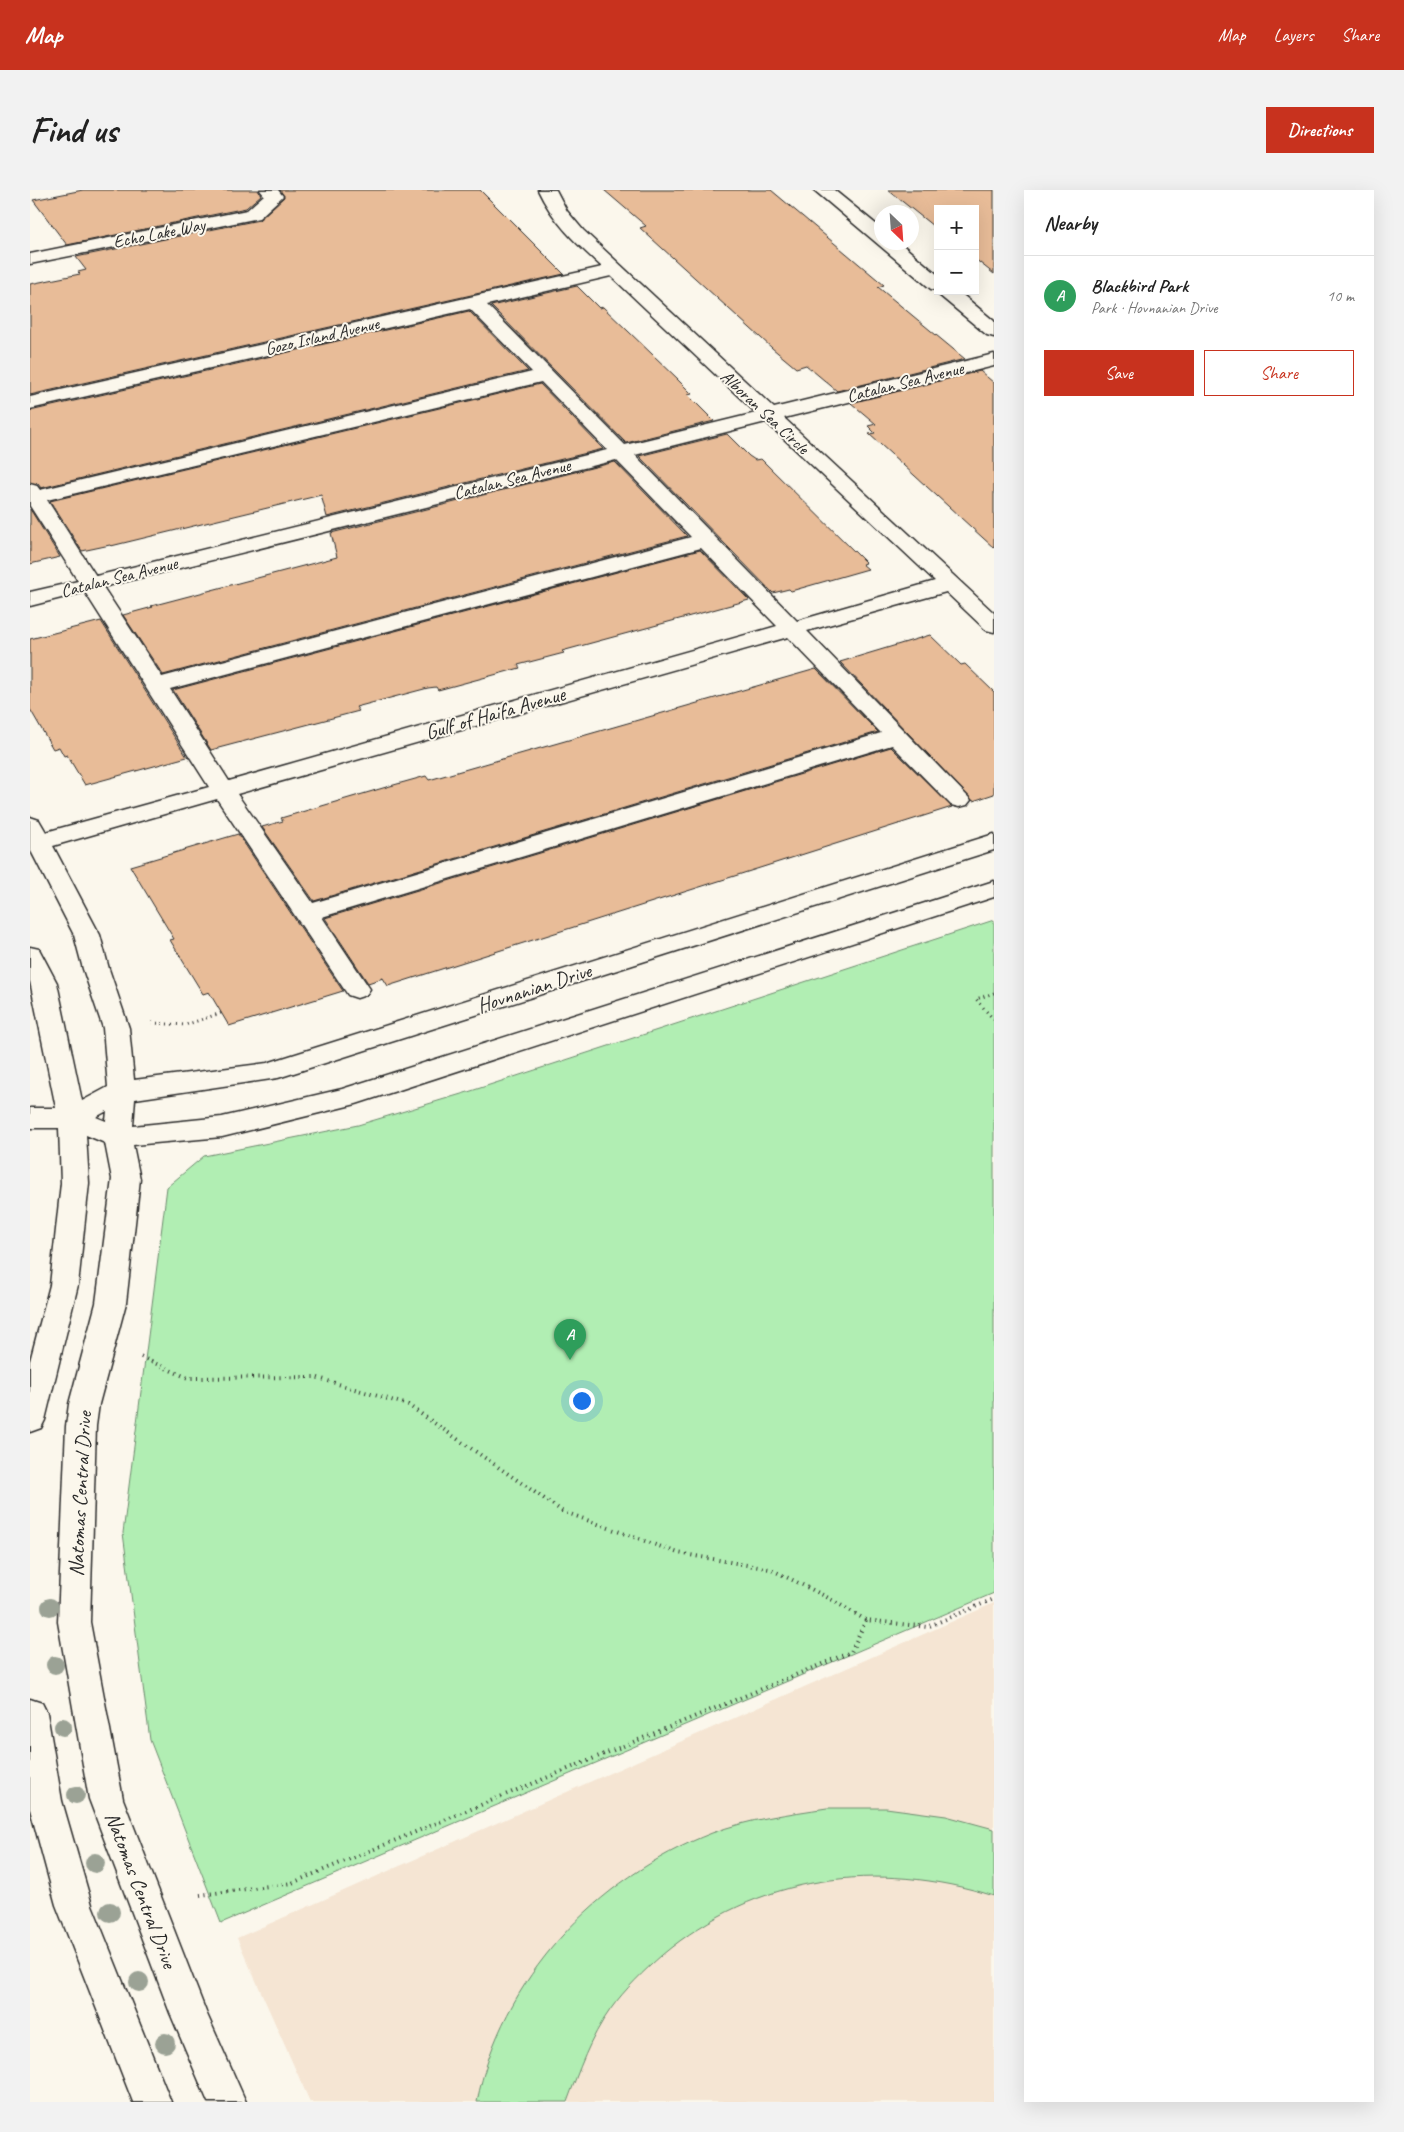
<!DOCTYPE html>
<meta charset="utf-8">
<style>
body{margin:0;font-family:Caveat,sans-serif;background:#f2f2f2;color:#222}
.controls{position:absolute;right:15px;top:15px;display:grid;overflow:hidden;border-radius:0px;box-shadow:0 5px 20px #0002}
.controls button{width:45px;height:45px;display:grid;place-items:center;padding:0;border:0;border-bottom:1px solid #e0e0e0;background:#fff;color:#222;font:25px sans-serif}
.compass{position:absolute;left:844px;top:15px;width:45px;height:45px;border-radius:50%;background:#fff;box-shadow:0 5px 20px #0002;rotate:155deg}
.you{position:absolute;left:551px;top:1210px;width:18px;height:18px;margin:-12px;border:4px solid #fff;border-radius:50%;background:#1a73e8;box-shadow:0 0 0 8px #1a73e833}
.badge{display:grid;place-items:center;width:32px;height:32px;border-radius:50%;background:#c8321e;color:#fff;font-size:16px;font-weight:700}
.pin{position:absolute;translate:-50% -41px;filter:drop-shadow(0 1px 2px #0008)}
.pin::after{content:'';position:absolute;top:26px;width:18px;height:15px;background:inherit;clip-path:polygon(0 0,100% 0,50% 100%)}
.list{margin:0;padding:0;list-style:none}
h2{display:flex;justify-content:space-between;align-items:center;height:65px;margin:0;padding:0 20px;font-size:21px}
h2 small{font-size:16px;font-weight:400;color:#767676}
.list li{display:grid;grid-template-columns:32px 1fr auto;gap:15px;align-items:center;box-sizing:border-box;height:80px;padding:0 20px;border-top:1px solid #e0e0e0}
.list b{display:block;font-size:19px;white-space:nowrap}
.list p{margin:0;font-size:16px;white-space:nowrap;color:#767676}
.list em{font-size:16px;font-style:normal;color:#767676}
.actions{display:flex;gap:10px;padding:15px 20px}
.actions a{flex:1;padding:11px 0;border:1px solid #c8321e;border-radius:0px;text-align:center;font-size:18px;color:#c8321e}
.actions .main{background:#c8321e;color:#fff}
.map{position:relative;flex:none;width:964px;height:1912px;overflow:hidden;border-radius:0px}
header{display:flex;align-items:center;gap:30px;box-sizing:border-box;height:70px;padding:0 25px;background:#c8321e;color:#fff}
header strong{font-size:24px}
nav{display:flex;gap:28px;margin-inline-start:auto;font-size:18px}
.intro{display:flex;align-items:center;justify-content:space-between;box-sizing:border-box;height:120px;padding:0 30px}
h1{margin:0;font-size:35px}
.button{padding:12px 22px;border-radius:0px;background:#c8321e;color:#fff;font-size:18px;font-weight:700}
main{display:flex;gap:30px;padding:0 30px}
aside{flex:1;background:#fff;border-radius:0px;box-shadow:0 5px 20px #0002}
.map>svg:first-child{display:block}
.built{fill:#f5e5d3}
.green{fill:#b1eeb3;stroke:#6e8c6f}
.building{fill:#e8bc98;stroke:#2b2b2b}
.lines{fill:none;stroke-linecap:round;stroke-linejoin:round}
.minor-casing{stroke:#2b2b2b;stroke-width:3}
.path-far1{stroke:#2b2b2b;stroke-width:3;stroke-dasharray:1 4;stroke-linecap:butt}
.path{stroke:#2b2b2b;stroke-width:4;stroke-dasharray:1 4.5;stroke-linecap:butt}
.minor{fill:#fbf7ec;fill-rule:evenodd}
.tree{fill:#9ba295}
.labels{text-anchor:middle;stroke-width:4;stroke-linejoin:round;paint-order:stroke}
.far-street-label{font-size:18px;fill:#2b2b2b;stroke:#fbf7ec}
.street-label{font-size:21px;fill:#2b2b2b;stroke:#fbf7ec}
</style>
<header>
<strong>Map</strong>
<nav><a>Map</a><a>Layers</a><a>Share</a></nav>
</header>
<div class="intro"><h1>Find us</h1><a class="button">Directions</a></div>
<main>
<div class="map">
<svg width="964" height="1912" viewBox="0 0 964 1912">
<rect width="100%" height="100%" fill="#fbf7ec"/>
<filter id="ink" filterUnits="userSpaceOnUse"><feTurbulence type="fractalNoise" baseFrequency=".02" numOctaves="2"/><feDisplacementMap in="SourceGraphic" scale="10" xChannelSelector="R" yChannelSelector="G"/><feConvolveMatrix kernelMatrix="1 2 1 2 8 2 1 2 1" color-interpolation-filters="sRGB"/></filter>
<g filter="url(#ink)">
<path class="built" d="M 964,1413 L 964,1912 L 280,1912 L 207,1748 Z"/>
<path class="green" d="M 964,730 L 964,1403 L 191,1733 L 120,1550 L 93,1343 L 137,997 L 174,966 L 328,935 L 438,902 Z
M 797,1618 L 856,1618 L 916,1626 L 964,1639 L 964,1706 C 847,1669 727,1685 632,1765 C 614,1781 595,1799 580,1820 C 560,1848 549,1880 537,1912 L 447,1912 C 471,1789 566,1688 682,1643 C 719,1629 758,1624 797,1618 Z"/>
<path class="building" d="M 53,0 L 228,0 L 231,5 L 216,18 L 37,55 L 3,10 Z
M 250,0 L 450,0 L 534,84 L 0,205 L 0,94 L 50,84 L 48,82 L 56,80 L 46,67 L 229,30 L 254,7 Z
M 574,0 L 741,0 L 854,95 L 848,97 L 935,169 L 807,201 L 776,175 L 766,178 L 742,158 L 610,38 L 616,36 Z
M 858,0 L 964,0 L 964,84 L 945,69 L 945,19 L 908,19 L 908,40 Z
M 547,96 L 569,118 L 573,117 L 648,189 L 647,189 L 662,204 L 658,205 L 684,231 L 596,253 L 461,116 Z
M 439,121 L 498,181 L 11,298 L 8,294 L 0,292 L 0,221 Z
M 950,181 L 964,193 L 964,358 L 839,244 L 845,243 L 838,236 L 846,234 L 821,213 Z
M 510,194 L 573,259 L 297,327 L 291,305 L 81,356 L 80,355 L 52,361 L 20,311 Z
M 697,244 L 719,266 L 725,270 L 731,269 L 836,373 L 832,374 L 838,379 L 761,401 L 759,399 L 743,403 L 609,266 Z
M 585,272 L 657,346 L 133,485 L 93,425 L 123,417 L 121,416 L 307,367 L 301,343 Z
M 0,319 L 30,367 L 0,374 Z
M 670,360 L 719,410 L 532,461 L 534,463 L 488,475 L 490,478 L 408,500 L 406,497 L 398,498 L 326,517 L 329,521 L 181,560 L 143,500 Z
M 71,431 L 157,567 L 55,595 L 37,565 L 34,566 L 29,557 L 23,559 L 0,519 L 0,449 Z
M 900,445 L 931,475 L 935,474 L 964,502 L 964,604 L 943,611 L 810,472 Z
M 786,479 L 848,542 L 284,711 L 232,637 L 253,631 L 251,628 L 353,598 L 396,586 L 399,590 Z
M 861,557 L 922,617 L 358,796 L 353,788 L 338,793 L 295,728 Z
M 208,644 L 313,801 L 199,836 L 179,802 L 173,804 L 140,750 L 144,749 L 100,676 Z"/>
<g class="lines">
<g class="minor-casing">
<path id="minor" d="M 230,0 L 248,0 L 253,6 L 229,28 L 0,74 L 0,64 L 217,20 L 234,5 Z
M 508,0 L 526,0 L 537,21 L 553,40 L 744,218 L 964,164 L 964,176 L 754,228 L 964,423 L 964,442 L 956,440 L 916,402 L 777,441 L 941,610 L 937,615 L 929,617 L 921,615 L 862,555 L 292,727 L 340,799 L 336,805 L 327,808 L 318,805 L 187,609 L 23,656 L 70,745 L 79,779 L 99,838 L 104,890 L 237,873 L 964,644 L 964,660 L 248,888 L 105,909 L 103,936 L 192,927 L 312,899 L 964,691 L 964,707 L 326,914 L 192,947 L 103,955 L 110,989 L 96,1113 L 69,1214 L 66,1236 L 60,1432 L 93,1609 L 176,1822 L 216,1912 L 178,1912 L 140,1823 L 59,1609 L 28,1432 L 36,1236 L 39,1214 L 66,1113 L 82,989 L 75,953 L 56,945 L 59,993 L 48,1095 L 15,1230 L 11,1238 L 0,1242 L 0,1171 L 20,1095 L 31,993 L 29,938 L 0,938 L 0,918 L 26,918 L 0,791 L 0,757 L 9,759 L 27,793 L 52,911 L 78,897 L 73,838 L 53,779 L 44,745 L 0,659 L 0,627 L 9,630 L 16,642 L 179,597 L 55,402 L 0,416 L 0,402 L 48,391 L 0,316 L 0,294 L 7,296 L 10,300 L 502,182 L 440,119 L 0,219 L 0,207 L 572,77 C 547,54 523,32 508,0 ZM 581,86 L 726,223 L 595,255 L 457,115 ZM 511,192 L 577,260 L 66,386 L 17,310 ZM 736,232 L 905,391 L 767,431 L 605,265 ZM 586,270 L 661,347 L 132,487 L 73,397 ZM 671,358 L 747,436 L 199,591 L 140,499 ZM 758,447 L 851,543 L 283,713 L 207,604 ZM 77,921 L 76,931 L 66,927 Z
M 784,0 L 804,0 L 852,39 L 852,52 L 869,52 L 908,85 L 908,101 L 928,101 L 964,131 L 964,147 L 957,145 L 909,105 L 907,100 L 901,99 Z
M 0,1509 L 12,1513 L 17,1523 L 32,1611 L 62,1715 L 141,1912 L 103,1912 L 26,1715 L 0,1619 Z"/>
</g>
<path class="path-far1" d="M 964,803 L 946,809 L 964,830
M 122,833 L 155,835 L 191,823"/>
<path class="path" d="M 111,1167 L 158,1188 L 285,1187 L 378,1215 L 532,1321 L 648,1363 L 740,1379 L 795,1406 L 836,1430 L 897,1437 L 964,1409
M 170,1705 L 262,1693 L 821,1462 L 836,1430"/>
<use href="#minor" class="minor"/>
</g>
<g class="tree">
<circle cx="20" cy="1417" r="9"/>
<circle cx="25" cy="1475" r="9"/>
<circle cx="33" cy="1537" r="9"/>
<circle cx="46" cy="1605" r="9"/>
<circle cx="65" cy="1673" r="10"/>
<circle cx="80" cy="1722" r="10"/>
<circle cx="109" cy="1792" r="10"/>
<circle cx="135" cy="1853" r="10"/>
</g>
</g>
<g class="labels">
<g class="far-street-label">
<text transform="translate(129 43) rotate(-11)" y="6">Echo Lake Way</text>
<text transform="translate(292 146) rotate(-13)" y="6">Gozo Island Avenue</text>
<text transform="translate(875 192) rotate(-14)" y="6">Catalan Sea Avenue</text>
<text transform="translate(735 222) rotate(43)" y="6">Alboran Sea Circle</text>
<text transform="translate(482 289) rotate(-14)" y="6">Catalan Sea Avenue</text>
<text transform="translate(89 387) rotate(-14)" y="6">Catalan Sea Avenue</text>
</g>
<g class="street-label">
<text transform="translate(465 523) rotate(-16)" y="7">Gulf of Haifa Avenue</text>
<text transform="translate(504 798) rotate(-18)" y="7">Hovnanian Drive</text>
<text transform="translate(50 1304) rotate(-87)" y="7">Natomas Central Drive</text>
<text transform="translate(111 1700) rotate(69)" y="7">Natomas Central Drive</text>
</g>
</g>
</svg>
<div class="controls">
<button>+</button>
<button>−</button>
</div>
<svg class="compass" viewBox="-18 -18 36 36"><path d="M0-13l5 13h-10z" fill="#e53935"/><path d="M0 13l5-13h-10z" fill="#767676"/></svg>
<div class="you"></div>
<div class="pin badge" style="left:540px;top:1170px;background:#2e9e5b">A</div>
</div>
<aside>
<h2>Nearby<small></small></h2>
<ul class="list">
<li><span class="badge" style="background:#2e9e5b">A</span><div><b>Blackbird Park</b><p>Park · Hovnanian Drive</p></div><em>10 m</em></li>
</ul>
<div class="actions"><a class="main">Save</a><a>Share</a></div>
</aside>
</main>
